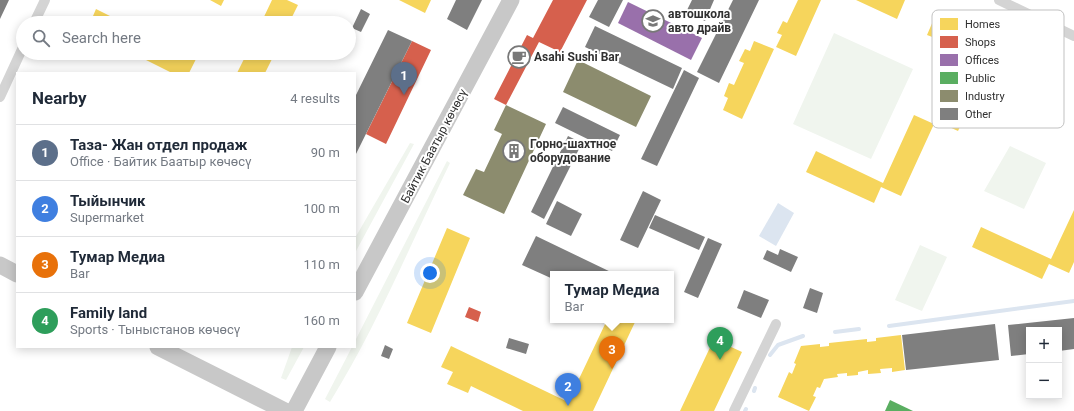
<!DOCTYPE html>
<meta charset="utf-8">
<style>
body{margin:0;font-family:Roboto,sans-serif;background:#f2f2f3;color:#1f2937}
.controls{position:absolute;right:12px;bottom:12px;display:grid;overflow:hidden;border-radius:0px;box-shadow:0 2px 10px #0003}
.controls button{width:36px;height:36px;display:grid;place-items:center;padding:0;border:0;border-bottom:1px solid #e0e1e3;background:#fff;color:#1f2937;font:20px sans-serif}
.you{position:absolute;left:430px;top:273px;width:14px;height:14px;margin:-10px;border:3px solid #fff;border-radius:50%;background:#1a73e8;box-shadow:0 0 0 6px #1a73e833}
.badge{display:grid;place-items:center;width:26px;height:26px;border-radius:50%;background:#787878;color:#fff;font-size:13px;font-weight:700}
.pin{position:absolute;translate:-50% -33px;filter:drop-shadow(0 1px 2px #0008)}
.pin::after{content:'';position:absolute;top:21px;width:14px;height:12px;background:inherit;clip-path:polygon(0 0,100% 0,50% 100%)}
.popup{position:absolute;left:550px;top:271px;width:124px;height:52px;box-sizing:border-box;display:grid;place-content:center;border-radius:0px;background:#fff;filter:drop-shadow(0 1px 3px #0005);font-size:13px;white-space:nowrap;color:#747a83}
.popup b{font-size:15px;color:#1f2937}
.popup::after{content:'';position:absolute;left:50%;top:100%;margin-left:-8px;border:8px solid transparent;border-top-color:#fff}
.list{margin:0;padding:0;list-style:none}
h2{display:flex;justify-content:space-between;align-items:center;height:52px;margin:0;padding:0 16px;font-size:17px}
h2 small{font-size:13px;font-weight:400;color:#747a83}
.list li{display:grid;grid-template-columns:26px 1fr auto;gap:12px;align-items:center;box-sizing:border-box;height:56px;padding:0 16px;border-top:1px solid #e0e1e3}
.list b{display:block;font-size:15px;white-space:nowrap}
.list p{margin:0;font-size:13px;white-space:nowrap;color:#747a83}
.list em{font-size:13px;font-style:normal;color:#747a83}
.icon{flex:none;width:22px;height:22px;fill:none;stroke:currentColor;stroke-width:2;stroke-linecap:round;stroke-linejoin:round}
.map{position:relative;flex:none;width:1074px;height:411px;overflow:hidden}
.search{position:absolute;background:#fff;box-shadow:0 2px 10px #0003;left:16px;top:16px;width:340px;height:44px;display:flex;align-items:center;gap:10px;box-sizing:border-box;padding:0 14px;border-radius:22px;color:#747a83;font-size:15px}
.panel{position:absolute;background:#fff;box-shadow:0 2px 10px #0003;left:16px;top:72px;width:340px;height:276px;border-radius:0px}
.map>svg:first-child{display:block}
.green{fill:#f0f5ee}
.water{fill:#dce5f0}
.homes{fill:#f6d55c}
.shops{fill:#d6604d}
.offices{fill:#9970ab}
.public{fill:#5aae61}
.industry{fill:#8c8c6e}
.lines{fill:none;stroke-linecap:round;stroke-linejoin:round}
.stream{stroke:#dce5f0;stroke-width:4}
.building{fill:#7f7f7f}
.minor{stroke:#d4d4d4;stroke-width:10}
.primary{stroke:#c8c8c8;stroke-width:17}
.labels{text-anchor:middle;stroke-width:4;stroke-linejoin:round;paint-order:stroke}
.poi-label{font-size:12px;font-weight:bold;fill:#303030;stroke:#fff;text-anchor:start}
.street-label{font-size:12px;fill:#303030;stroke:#fff}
.key{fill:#fff;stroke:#c1c1c1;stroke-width:1}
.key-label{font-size:11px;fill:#303030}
</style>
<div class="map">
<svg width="1074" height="411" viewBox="0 0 1074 411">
<rect width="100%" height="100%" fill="#fff"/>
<path class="green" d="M 834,33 L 913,69 L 871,159 L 793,124 Z
M 410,143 L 414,144 L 355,253 L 355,238 Z
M 1010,146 L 1046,163 L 1024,209 L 984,191 Z
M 447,161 L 450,163 C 411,243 377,326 330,402 L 325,399 L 352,347 L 355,347 L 355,341 Z
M 920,245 L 947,257 L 922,311 L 895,300 Z
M 292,347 L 304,347 L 286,380 L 281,378 Z"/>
<path class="water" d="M 778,203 L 794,213 L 776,246 L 759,236 Z"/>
<path class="homes" d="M 210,0 L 224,0 L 221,6 Z
M 272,0 L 287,0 L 298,5 L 289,23 L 261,23 Z
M 399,0 L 431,0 L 425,13 Z
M 798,0 L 821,0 L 796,56 L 776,47 L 782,35 L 777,33 L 783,21 L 787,23 Z
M 856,0 L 905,0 L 897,19 Z
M 96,9 L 124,23 L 90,23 Z
M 933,21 L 941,25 L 935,38 L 927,35 Z
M 754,41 L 774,49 L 742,119 L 723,110 L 728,98 L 724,96 L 729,83 L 734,85 L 744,63 L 739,61 L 745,49 L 750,51 Z
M 997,47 L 1064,78 L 1055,99 L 988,67 L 958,131 L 936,121 L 968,52 L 990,62 Z
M 132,53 L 184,53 L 196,59 L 189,73 L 172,73 Z
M 247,53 L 275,53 L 265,73 L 237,73 Z
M 914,115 L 934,124 L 901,196 L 881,187 L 874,203 L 806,172 L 816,151 L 883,183 Z
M 1074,210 L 1074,262 L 1069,273 L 1049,264 L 1042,279 L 972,247 L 981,227 L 1051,259 Z
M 447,228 L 470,238 L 431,333 L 407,323 Z
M 607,320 L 636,320 L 593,411 L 523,411 L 471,386 L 468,393 L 447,384 L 453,372 L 441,367 L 451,346 L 568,402 Z
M 901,335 L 905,370 L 892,372 L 892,368 L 880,369 L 881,373 L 868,374 L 868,370 L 858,372 L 858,375 L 847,376 L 847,373 L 837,374 L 838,377 L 824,379 L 820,388 L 817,387 L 813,396 L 816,397 L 809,411 L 778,397 L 789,372 L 792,374 L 796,364 L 794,363 L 801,346 L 820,344 L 820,347 L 829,346 L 829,343 L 867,339 L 867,342 L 876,341 L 876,338 Z
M 714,339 L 742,352 L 714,411 L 680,411 Z"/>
<path class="shops" d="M 553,0 L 587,0 L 560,52 L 539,42 L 506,105 L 494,99 L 527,35 L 533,38 Z
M 412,41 L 431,50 L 386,144 L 366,134 Z
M 469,307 L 481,312 L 478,322 L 465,317 Z"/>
<path class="offices" d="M 628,2 L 702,38 L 691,60 L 618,23 Z"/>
<path class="public" d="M 890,400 L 913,411 L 885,411 Z"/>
<path class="industry" d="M 578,60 L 651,96 L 636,127 L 563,92 Z
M 506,105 L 546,124 L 504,214 L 463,195 L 476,169 L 484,172 L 502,134 L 494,130 Z"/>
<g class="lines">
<path class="stream" d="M 889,326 L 1074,301
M 835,332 L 859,329
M 770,355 L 778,345 L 803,336
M 754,391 L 755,388
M 745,411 L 746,409"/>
</g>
<path class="building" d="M 0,0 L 9,0 L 0,19 Z
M 456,0 L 482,0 L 467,30 L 447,19 Z
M 598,0 L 623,0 L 609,27 L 589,17 Z
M 692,0 L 714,0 L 705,21 L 686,12 Z
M 733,0 L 759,0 L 719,83 L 697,72 Z
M 361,9 L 370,14 L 361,32 L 352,28 Z
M 595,26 L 682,68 L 673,89 L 585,47 Z
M 388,30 L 412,41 L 355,156 L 355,97 Z
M 684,70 L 699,78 L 657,166 L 641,159 Z
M 563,107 L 620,135 L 612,151 L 555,123 Z
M 568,136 L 582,143 L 544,219 L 531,212 Z
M 643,191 L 661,200 L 638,248 L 620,240 Z
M 557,201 L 582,214 L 571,236 L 546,224 Z
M 655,215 L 705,237 L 699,250 L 649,228 Z
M 536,236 L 615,274 L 553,274 L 553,279 L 522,265 Z
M 708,238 L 722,244 L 698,298 L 684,292 Z
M 780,249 L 798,257 L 791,272 L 763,259 L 767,250 L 778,255 Z
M 810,288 L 823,293 L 817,313 L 803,308 Z
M 744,290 L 769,300 L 761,318 L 737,308 Z
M 1074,318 L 1074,349 L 1059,351 L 1059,330 L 1029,330 L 1029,354 L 1011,356 L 1008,325 Z
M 995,324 L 999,360 L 906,370 L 902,335 Z
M 509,338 L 529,344 L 526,354 L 506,348 Z
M 385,345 L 393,349 L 389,359 L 381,356 Z"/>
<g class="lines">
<path class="minor" d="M 999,0 L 1074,36
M 34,23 L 45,0
M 0,97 L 23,47
M 734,411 L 776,324"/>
<path class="primary" d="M 0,265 L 17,274
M 355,292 L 511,0
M 158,347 L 285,411
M 294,411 L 328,347"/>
</g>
<defs>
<g id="school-ring" transform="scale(1.15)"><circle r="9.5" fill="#fff" stroke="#787878" stroke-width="1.5"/><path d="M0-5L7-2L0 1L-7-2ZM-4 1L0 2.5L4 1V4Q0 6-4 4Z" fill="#787878"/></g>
<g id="cafe-ring" transform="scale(1.15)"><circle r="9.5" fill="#fff" stroke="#787878" stroke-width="1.5"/><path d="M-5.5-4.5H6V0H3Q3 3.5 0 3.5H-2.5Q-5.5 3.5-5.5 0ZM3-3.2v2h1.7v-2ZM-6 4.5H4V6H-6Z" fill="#787878"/></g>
<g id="building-ring" transform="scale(1.15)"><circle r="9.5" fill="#fff" stroke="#787878" stroke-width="1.5"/><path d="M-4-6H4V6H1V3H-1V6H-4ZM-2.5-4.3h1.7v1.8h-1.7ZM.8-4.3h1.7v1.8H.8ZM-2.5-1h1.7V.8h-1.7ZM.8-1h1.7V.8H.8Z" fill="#787878"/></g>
</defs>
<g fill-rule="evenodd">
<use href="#school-ring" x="653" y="21"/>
<use href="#cafe-ring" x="519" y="57"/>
<use href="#building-ring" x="514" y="151"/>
</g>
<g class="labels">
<g class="poi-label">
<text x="668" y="18">автошкола<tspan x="668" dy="14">авто драйв</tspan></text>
<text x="534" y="61">Asahi Sushi Bar</text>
<text x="530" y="148">Горно-шахтное<tspan x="530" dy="14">оборудование</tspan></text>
</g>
<g class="street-label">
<text transform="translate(434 146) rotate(-62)" y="4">Байтик Баатыр көчөсү</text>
</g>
</g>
<rect x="932" y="10" width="132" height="118" rx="6" class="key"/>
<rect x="940" y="18" width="18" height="12" fill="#f6d55c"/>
<rect x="940" y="36" width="18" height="12" fill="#d6604d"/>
<rect x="940" y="54" width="18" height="12" fill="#9970ab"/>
<rect x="940" y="72" width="18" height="12" fill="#5aae61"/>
<rect x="940" y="90" width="18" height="12" fill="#8c8c6e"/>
<rect x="940" y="108" width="18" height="12" fill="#7f7f7f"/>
<g class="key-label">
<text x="965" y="28">Homes</text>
<text x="965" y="46">Shops</text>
<text x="965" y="64">Offices</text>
<text x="965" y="82">Public</text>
<text x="965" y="100">Industry</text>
<text x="965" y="118">Other</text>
</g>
</svg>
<div class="controls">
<button>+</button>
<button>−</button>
</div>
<div class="you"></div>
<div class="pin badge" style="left:404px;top:95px;background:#5c6f8a">1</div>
<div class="pin badge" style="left:568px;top:406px;background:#3f7fe0">2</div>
<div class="pin badge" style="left:612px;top:369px;background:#e8710a">3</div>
<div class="popup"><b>Тумар Медиа</b>Bar</div>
<div class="pin badge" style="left:720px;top:360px;background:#2e9e5b">4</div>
<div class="search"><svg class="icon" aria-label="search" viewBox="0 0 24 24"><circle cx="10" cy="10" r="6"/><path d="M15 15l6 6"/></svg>Search here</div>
<section class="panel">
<h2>Nearby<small>4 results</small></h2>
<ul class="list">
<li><span class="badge" style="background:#5c6f8a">1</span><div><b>Таза- Жан отдел продаж</b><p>Office · Байтик Баатыр көчөсү</p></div><em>90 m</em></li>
<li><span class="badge" style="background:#3f7fe0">2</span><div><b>Тыйынчик</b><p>Supermarket</p></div><em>100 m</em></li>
<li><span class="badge" style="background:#e8710a">3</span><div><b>Тумар Медиа</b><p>Bar</p></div><em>110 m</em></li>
<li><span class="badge" style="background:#2e9e5b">4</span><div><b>Family land</b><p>Sports · Тыныстанов көчөсү</p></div><em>160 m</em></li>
</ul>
</section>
</div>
